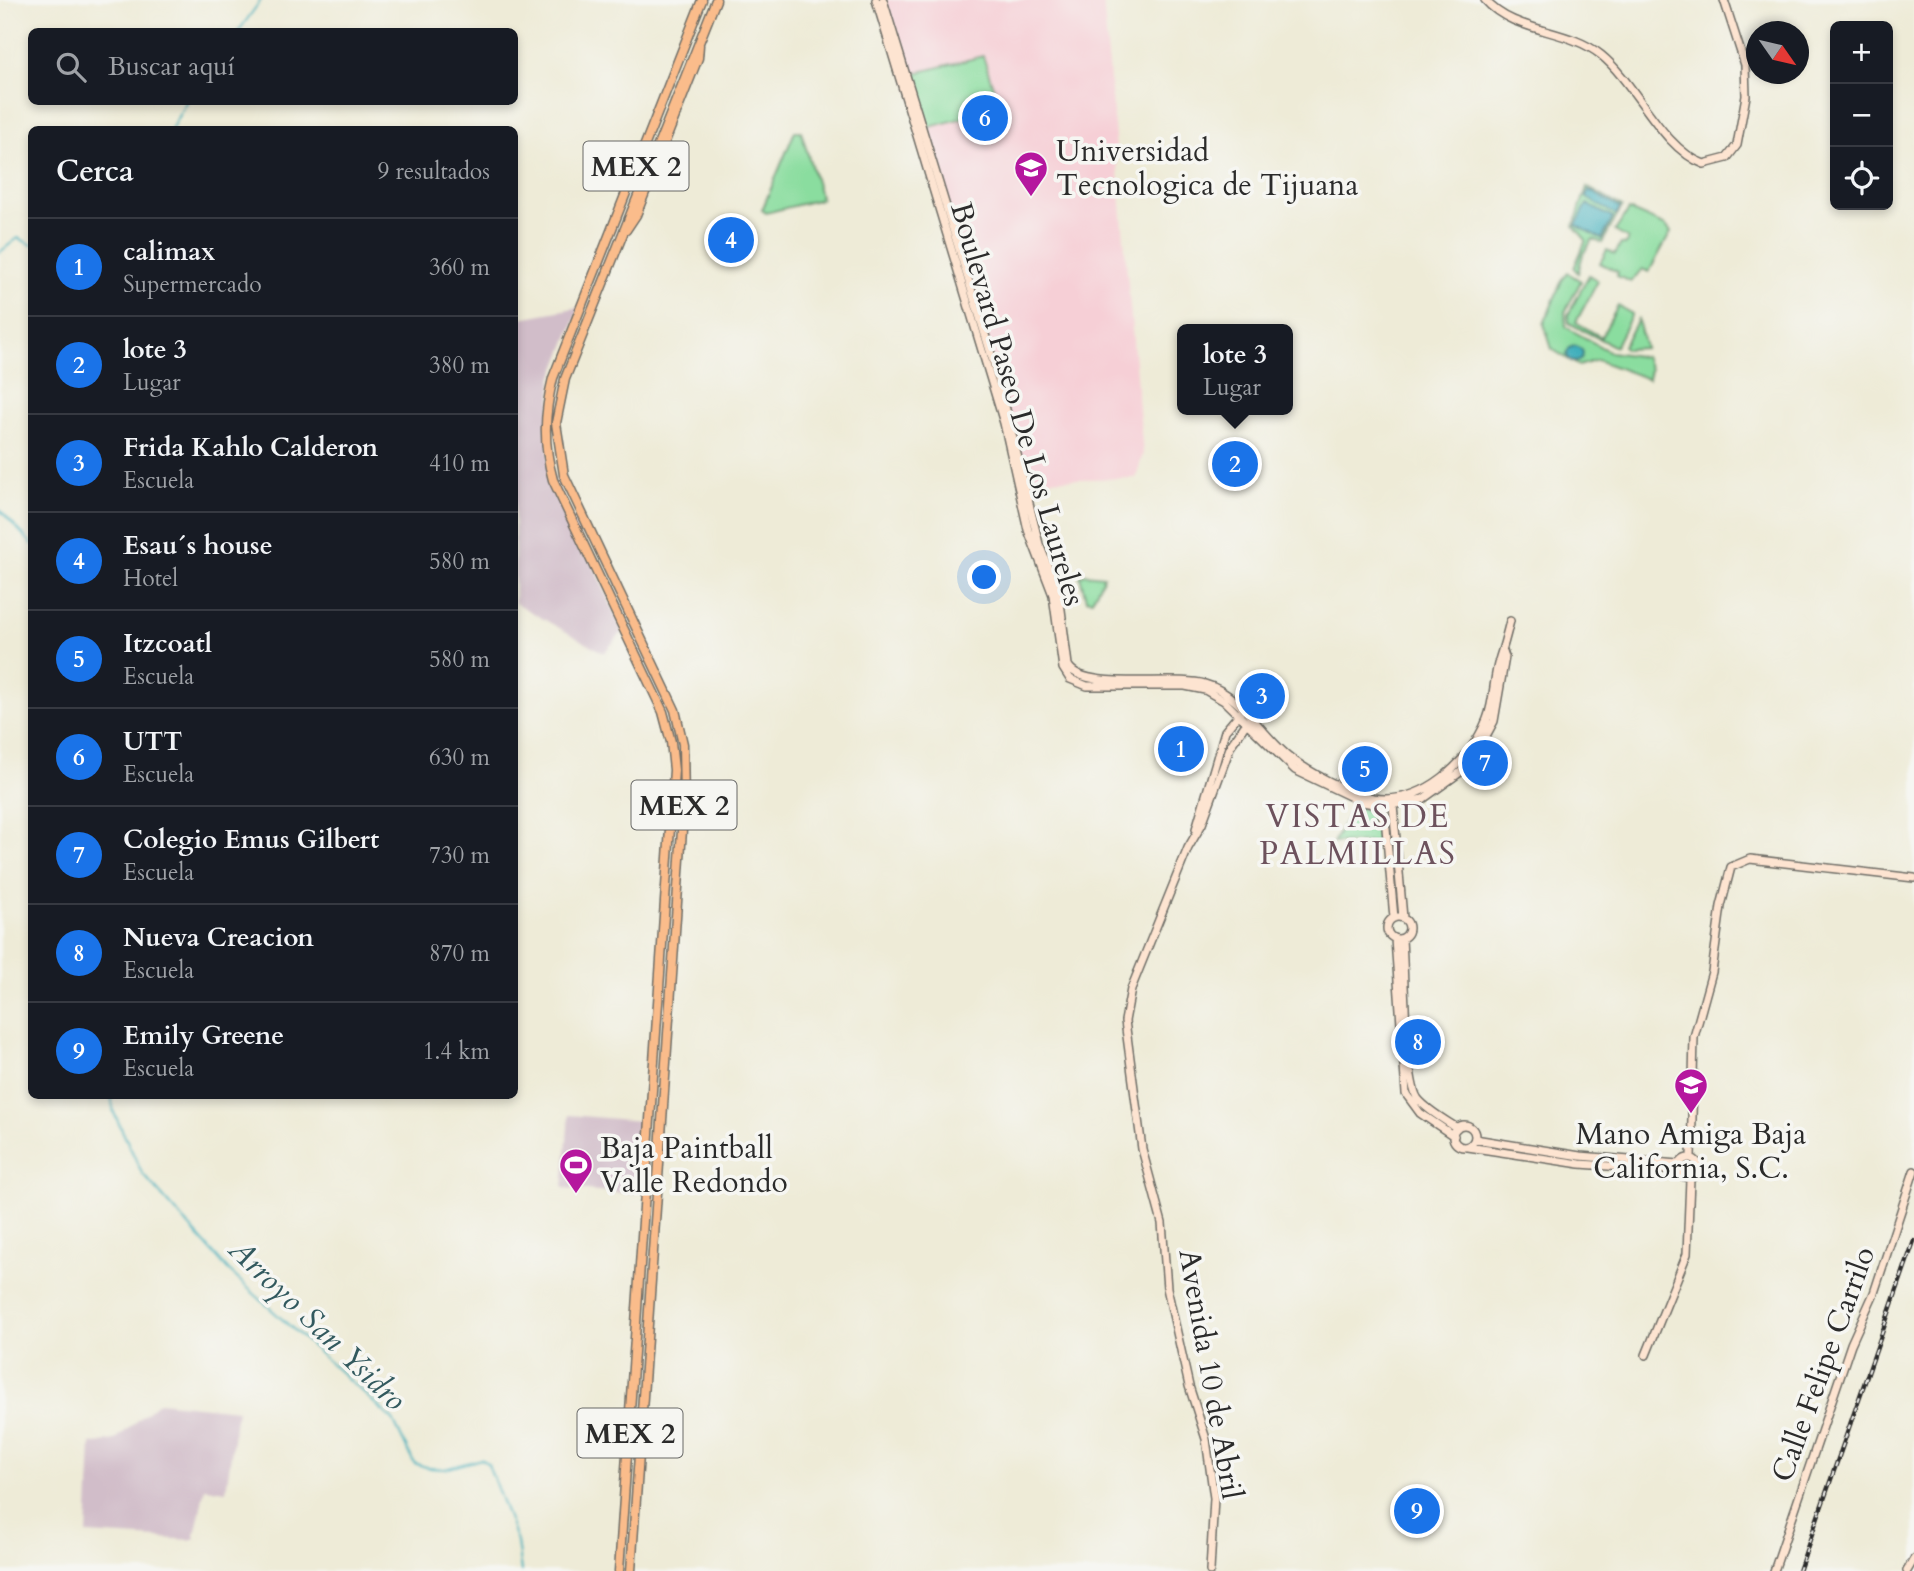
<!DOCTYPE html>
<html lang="es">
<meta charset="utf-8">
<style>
body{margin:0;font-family:Cardo,serif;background:#242831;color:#f1f3f6}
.controls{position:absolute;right:21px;top:21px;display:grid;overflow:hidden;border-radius:10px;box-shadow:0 4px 10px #0003}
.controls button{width:63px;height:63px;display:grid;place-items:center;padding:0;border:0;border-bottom:2px solid #363941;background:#171b24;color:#f1f3f6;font:35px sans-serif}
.compass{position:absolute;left:1746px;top:21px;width:63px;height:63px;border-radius:50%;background:#171b24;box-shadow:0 4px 10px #0003;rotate:124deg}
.you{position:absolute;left:985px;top:578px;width:24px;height:24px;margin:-18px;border:5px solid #fff;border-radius:50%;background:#1a73e8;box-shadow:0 0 0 10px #1a73e833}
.badge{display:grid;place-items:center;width:46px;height:46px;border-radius:50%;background:#1a73e8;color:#fff;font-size:23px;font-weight:700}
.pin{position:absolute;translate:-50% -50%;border:4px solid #fff;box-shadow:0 2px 7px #0006}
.popup{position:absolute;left:1177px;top:324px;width:116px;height:91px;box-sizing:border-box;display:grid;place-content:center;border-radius:10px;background:#171b24;filter:drop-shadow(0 2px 5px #0005);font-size:23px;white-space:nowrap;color:#9ea1a6}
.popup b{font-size:26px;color:#f1f3f6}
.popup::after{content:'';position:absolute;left:50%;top:100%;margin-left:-14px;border:14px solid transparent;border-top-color:#171b24}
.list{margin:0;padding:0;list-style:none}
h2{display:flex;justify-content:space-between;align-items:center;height:91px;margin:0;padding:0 28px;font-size:30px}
h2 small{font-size:23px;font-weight:400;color:#9ea1a6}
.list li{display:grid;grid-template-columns:46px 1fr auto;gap:21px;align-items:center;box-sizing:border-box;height:98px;padding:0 28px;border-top:2px solid #363941}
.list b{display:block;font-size:26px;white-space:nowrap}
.list p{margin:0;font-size:23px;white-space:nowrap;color:#9ea1a6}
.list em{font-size:23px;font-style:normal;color:#9ea1a6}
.icon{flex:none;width:38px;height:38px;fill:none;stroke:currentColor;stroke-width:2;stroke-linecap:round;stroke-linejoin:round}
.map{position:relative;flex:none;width:1914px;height:1571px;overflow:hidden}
.search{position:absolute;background:#171b24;box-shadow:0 4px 10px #0003;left:28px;top:28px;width:490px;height:77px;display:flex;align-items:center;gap:18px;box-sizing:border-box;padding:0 24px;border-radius:10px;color:#9ea1a6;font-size:26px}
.panel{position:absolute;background:#171b24;box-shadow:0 4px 10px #0003;left:28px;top:126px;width:490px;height:973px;border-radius:10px}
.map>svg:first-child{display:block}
.built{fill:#f6cfd6}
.industrial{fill:#d1bdc9}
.green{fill:#8add9f;stroke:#5a8465;stroke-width:2}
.water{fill:#40afbc;stroke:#366d74;stroke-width:2}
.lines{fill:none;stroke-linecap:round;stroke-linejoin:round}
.stream{stroke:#40afbc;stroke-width:2}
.secondary-casing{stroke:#6f6e67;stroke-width:10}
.primary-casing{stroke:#6f6e67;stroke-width:11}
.secondary{stroke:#fde4d1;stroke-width:7}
.primary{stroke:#fabc8b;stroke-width:8}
.rail-casing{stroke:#2b2b2b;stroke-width:4.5}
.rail{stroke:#f6f6f2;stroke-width:2;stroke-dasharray:5;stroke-linecap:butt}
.labels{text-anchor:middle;stroke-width:7;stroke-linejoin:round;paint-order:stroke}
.shield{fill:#f6f6f2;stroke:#686867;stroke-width:2}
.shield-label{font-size:28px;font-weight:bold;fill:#2b2b2b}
.poi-label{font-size:30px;fill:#2b2b2b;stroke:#f6f6f2;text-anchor:start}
.street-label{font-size:30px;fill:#2b2b2b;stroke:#f6f6f2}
.neighbourhood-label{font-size:32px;letter-spacing:2px;fill:#6d525d;stroke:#f6f6f2}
.water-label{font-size:32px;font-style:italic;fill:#32595e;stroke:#f6f6f2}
</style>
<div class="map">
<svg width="1914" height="1571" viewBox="0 0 1914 1571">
<rect width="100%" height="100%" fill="#f6f6f2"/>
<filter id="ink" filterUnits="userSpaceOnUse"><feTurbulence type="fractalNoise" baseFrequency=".0143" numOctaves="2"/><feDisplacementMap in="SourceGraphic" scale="14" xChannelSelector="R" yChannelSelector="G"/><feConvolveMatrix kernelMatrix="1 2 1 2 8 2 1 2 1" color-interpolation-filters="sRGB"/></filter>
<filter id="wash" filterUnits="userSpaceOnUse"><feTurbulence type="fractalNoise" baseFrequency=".00686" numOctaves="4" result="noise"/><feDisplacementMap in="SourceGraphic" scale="28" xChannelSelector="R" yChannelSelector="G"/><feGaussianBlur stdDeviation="1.57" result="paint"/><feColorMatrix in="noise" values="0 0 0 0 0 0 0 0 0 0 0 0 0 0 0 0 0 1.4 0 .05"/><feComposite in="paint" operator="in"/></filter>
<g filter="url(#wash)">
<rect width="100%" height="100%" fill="#eeebd7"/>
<path class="built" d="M 882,0 L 1103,0 L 1143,454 L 1136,478 L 1022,480 L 995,373 Z"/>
<path class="industrial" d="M 580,307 L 552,379 L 548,464 L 623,631 L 604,653 L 515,603 L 515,319 Z
M 569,1115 L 641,1121 L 635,1194 L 563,1188 Z
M 159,1402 L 237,1410 L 226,1491 L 205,1488 L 194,1540 L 87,1534 L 91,1444 L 115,1440 Z"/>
<path class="green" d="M 983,56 L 1000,108 L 926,128 L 912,74 Z
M 795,131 L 801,131 L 821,199 L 766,213 L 762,210 Z
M 1587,187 L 1622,207 L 1602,243 L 1593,239 L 1583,254 L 1578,273 L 1574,268 L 1586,240 L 1574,226 Z
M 1629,210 L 1666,226 L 1671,232 L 1649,272 L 1642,269 L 1631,282 L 1617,276 L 1618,272 L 1600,263 L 1607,250 L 1615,254 L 1621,244 L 1625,245 L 1628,239 L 1615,231 Z
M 1568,273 L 1581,281 L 1565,312 L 1566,327 L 1610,352 L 1645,357 L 1650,369 L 1648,379 L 1597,360 L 1579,366 L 1552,349 L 1544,324 L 1562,280 Z
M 1589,275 L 1598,281 L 1576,322 L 1601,337 L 1618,306 L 1632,314 L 1615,347 L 1569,323 L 1568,315 Z
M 1638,320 L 1645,348 L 1625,349 L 1623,346 Z
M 1085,574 L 1104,576 L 1092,600 L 1086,599 L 1080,576 Z
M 1354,804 L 1379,817 L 1384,842 L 1333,843 Z"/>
<path class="water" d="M 1589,190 L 1620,208 L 1616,215 L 1585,197 Z
M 1587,204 L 1613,218 L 1602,239 L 1576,225 Z
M1567 354a8 8 0 1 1 16 0a8 8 0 1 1-16 0Z"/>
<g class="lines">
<path class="stream" d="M 238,32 L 261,0
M 171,130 L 186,102
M 0,252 L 18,238 L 32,245
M 0,510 L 32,544
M 111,1096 L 114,1113 L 142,1173 L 228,1270 L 393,1420 L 414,1463 L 429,1468 L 445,1469 L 481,1459 L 488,1464 L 517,1542 L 521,1571"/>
</g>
</g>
<g filter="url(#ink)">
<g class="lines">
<g class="secondary-casing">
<path id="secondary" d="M 876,0 L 1004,423 L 1028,530 L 1053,595 L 1063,668 L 1070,679 L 1087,686 L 1185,686 L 1205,690 L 1224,701 L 1295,770 L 1362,802 L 1386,806 L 1423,799 L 1462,771 L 1474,758 L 1494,721 L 1505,657 L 1503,651
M 883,0 L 998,377 L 1039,544 L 1059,594 L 1068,665 C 1081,692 1175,675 1205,684 C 1241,694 1260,734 1288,756 C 1308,772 1348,793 1373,798 C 1423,806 1470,762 1487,719 C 1495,699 1493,677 1500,657 C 1504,645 1507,633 1510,621
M 1485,0 C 1515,34 1566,27 1601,55 C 1636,83 1661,148 1704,164 L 1727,158 L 1737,145 L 1746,96 L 1745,65 L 1724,0
M 1393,805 L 1403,918
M 1379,806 L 1386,828 L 1394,918
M 1196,829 L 1225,731 L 1240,713
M1387 928a11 11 0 1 1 22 0a11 11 0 1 1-22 0Z
M 1395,939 L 1406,1094 L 1420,1113 L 1454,1136
M 1402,939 C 1404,967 1405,1082 1418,1099 C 1428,1111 1445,1120 1457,1128
M1453 1136a11 11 0 1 1 22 0a11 11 0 1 1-22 0Z
M 1475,1139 L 1580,1156 L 1679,1164
M 1468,1147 L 1580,1164 L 1678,1171
M1679 1168a10 10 0 1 1 20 0a10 10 0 1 1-20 0Z
M 1691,1158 L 1694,1037 L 1712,972 L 1721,906 L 1731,867 L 1750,859 L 1914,878
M 1646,1355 L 1687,1254 L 1690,1179
M 1210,1571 L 1214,1498 L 1206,1439 L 1189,1386 L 1167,1288 L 1162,1223 L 1142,1149 L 1125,1021 L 1131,989 L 1188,848 L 1202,824 L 1231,745 L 1248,721
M 1774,1571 L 1851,1344 L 1874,1293 L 1914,1171
M 1907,1571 L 1914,1559"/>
</g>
<g class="primary-casing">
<path id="primary" d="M 626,230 L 636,215 L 698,58 L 699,45
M 619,1571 L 674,770 L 671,742 L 663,712 L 553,480 C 543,444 544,414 553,378 L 702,0
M 631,1571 L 684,801 L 683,744 L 675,710 L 564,475 L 556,423 L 565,379 L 716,0"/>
</g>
<use href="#secondary" class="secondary"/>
<use href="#primary" class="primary"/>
<g class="rail-casing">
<path id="rail" d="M 1799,1571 L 1914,1241"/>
</g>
<use href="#rail" class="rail"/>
</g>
</g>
<defs>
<g id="university-pin" transform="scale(1.75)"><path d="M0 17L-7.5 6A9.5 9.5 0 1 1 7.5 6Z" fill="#b5179e" stroke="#f6f6f2"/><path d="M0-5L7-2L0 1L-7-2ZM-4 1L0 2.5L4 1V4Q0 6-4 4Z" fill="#fff"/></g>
<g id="school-pin" transform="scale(1.75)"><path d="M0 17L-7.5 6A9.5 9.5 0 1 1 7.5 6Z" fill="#b5179e" stroke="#f6f6f2"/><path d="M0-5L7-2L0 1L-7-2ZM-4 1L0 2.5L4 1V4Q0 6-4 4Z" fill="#fff"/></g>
<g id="stadium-pin" transform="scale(1.75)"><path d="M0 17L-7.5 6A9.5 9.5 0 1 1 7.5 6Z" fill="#b5179e" stroke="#f6f6f2"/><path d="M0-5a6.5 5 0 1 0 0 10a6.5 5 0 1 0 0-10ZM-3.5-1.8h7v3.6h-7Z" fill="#fff"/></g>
</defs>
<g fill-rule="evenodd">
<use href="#university-pin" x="1031" y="168"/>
<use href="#school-pin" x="1691" y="1085"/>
<use href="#stadium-pin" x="576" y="1165"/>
</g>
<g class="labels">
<g class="shield">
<rect x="583.5" y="141.5" width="105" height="49" rx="5"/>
<rect x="631.5" y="780.5" width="105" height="49" rx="5"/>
<rect x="577.5" y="1408.5" width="105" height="49" rx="5"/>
</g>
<g class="shield-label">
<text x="636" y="176">MEX 2</text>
<text x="684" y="815">MEX 2</text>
<text x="630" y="1443">MEX 2</text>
</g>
<g class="poi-label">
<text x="1056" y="161">Universidad<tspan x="1056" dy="34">Tecnologica de Tijuana</tspan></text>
<text x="1691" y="1144" text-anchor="middle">Mano Amiga Baja<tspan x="1691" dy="34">California, S.C.</tspan></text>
<text x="600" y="1158">Baja Paintball<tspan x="600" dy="34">Valle Redondo</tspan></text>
</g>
<g class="street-label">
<text transform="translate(1018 404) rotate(74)" y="10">Boulevard Paseo De Los Laureles</text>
<text transform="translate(1823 1364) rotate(-70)" y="10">Calle Felipe Carrilo</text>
<text transform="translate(1211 1374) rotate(80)" y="10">Avenida 10 de Abril</text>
</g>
<g class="neighbourhood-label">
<text x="1358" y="827">VISTAS DE<tspan x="1358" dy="37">PALMILLAS</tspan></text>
</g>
<g class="water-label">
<text transform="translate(318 1324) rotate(44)" y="11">Arroyo San Ysidro</text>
</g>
</g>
</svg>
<div class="controls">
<button>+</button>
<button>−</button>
<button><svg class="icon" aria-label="locate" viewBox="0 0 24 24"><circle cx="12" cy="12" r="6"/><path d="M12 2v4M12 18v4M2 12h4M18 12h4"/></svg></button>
</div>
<svg class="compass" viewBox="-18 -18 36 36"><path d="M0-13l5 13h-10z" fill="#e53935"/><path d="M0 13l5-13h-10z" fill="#9ea1a6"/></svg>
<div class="you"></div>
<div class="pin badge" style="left:1181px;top:749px">1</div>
<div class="pin badge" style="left:1235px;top:464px">2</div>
<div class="popup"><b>lote 3</b>Lugar</div>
<div class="pin badge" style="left:1262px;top:696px">3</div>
<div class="pin badge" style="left:731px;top:240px">4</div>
<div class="pin badge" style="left:1365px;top:769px">5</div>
<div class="pin badge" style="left:985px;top:118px">6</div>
<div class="pin badge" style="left:1485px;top:763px">7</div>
<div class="pin badge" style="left:1418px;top:1042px">8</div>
<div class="pin badge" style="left:1417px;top:1511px">9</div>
<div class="search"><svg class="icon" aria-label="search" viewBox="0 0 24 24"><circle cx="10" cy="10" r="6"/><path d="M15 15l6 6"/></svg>Buscar aquí</div>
<section class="panel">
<h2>Cerca<small>9 resultados</small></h2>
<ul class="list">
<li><span class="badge">1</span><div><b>calimax</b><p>Supermercado</p></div><em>360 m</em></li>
<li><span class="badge">2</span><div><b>lote 3</b><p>Lugar</p></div><em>380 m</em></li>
<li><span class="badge">3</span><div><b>Frida Kahlo Calderon</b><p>Escuela</p></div><em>410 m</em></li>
<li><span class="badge">4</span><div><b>Esau´s house</b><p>Hotel</p></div><em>580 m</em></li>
<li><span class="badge">5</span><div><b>Itzcoatl</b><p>Escuela</p></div><em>580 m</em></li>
<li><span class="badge">6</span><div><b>UTT</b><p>Escuela</p></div><em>630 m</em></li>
<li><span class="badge">7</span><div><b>Colegio Emus Gilbert</b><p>Escuela</p></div><em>730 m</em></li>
<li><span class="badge">8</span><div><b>Nueva Creacion</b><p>Escuela</p></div><em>870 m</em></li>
<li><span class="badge">9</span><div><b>Emily Greene</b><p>Escuela</p></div><em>1.4 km</em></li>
</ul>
</section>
</div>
